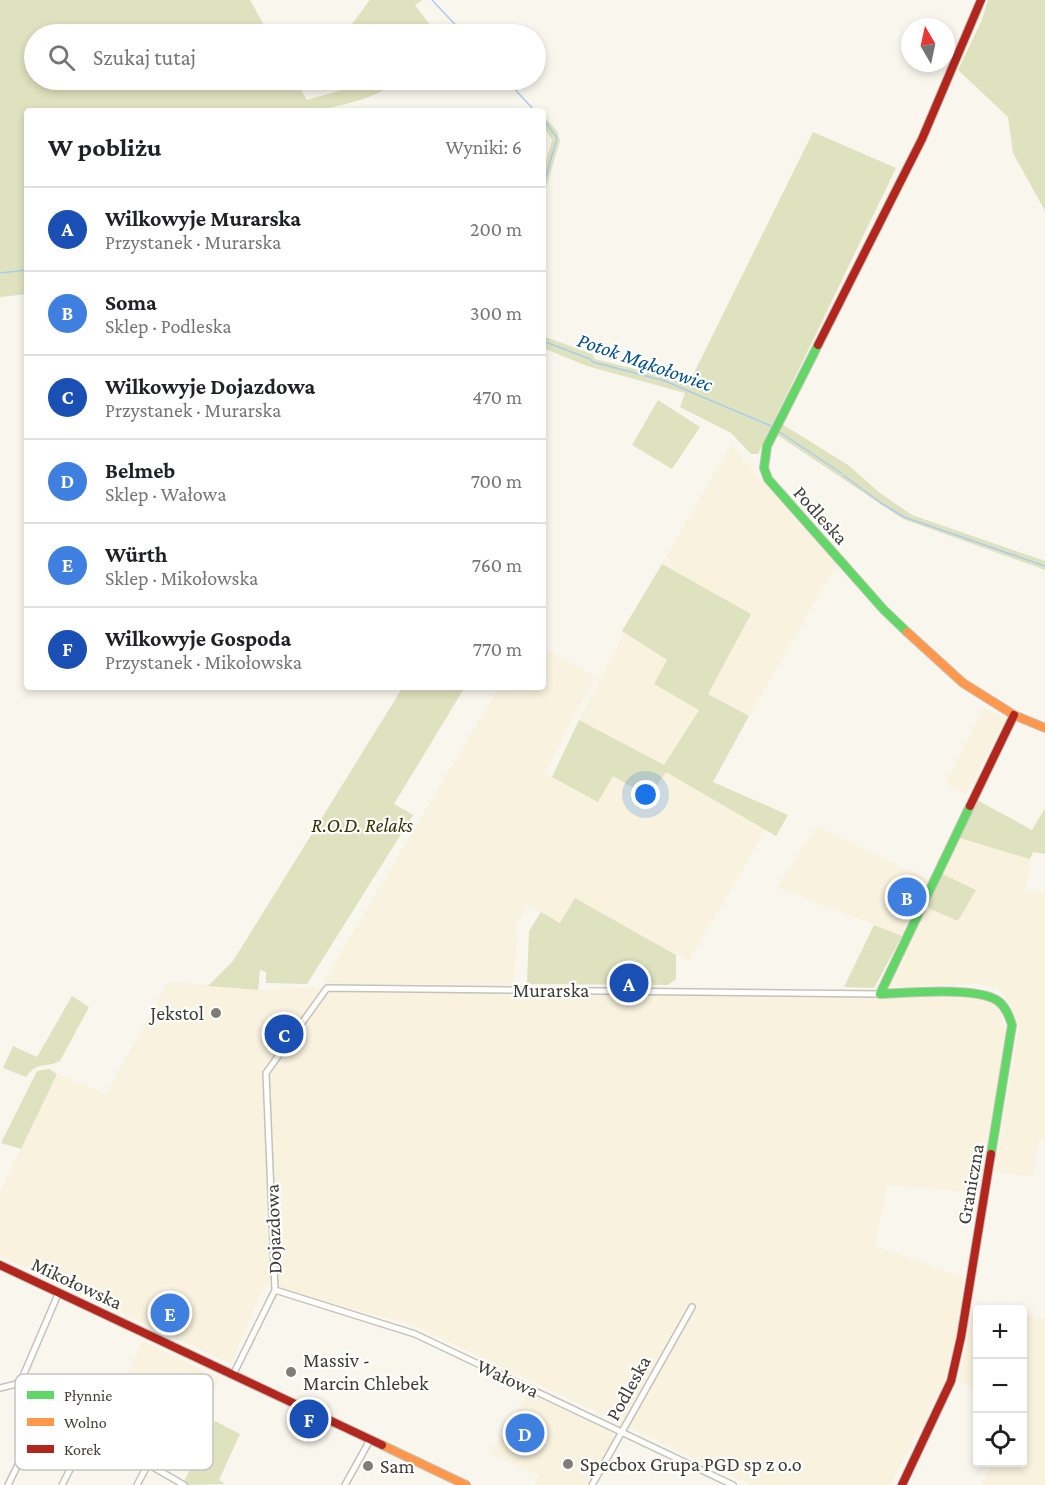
<!DOCTYPE html>
<html lang="pl">
<meta charset="utf-8">
<style>
body{margin:0;font-family:"Crimson Pro",serif;background:#f6f6f6;color:#202124}
.controls{position:absolute;right:18px;bottom:18px;display:grid;overflow:hidden;border-radius:6px;box-shadow:0 3px 9px #0003}
.controls button{width:54px;height:54px;display:grid;place-items:center;padding:0;border:0;border-bottom:2px solid #e0e0e0;background:#fff;color:#202124;font:30px sans-serif}
.compass{position:absolute;left:901px;top:18px;width:54px;height:54px;border-radius:50%;background:#fff;box-shadow:0 3px 9px #0003;rotate:351deg}
.you{position:absolute;left:646px;top:795px;width:21px;height:21px;margin:-15px;border:4px solid #fff;border-radius:50%;background:#1a73e8;box-shadow:0 0 0 9px #1a73e833}
.badge{display:grid;place-items:center;width:39px;height:39px;border-radius:50%;background:#7f7d75;color:#fff;font-size:20px;font-weight:700}
.pin{position:absolute;translate:-50% -50%;border:3px solid #fff;box-shadow:0 2px 6px #0006}
.list{margin:0;padding:0;list-style:none}
h2{display:flex;justify-content:space-between;align-items:center;height:78px;margin:0;padding:0 24px;font-size:26px}
h2 small{font-size:20px;font-weight:400;color:#757577}
.list li{display:grid;grid-template-columns:39px 1fr auto;gap:18px;align-items:center;box-sizing:border-box;height:84px;padding:0 24px;border-top:2px solid #e0e0e0}
.list b{display:block;font-size:22px;white-space:nowrap}
.list p{margin:0;font-size:20px;white-space:nowrap;color:#757577}
.list em{font-size:20px;font-style:normal;color:#757577}
.icon{flex:none;width:33px;height:33px;fill:none;stroke:currentColor;stroke-width:2;stroke-linecap:round;stroke-linejoin:round}
.map{position:relative;flex:none;width:1045px;height:1485px;overflow:hidden}
.search{position:absolute;background:#fff;box-shadow:0 3px 9px #0003;left:24px;top:24px;width:522px;height:66px;display:flex;align-items:center;gap:15px;box-sizing:border-box;padding:0 21px;border-radius:33px;color:#757577;font-size:22px}
.panel{position:absolute;background:#fff;box-shadow:0 3px 9px #0003;left:24px;top:108px;width:522px;height:582px;border-radius:6px}
.map>svg:first-child{display:block}
.built{fill:#f8f2de}
.green{fill:#dfe2be}
.lines{fill:none;stroke-linecap:round;stroke-linejoin:round}
.stream{stroke:#abcbed;stroke-width:1.5}
.street-casing{stroke:#c4c2ba;stroke-width:8}
.fast-casing{stroke:#c4c2ba;stroke-width:10}
.slow-casing{stroke:#c4c2ba;stroke-width:10}
.jam-casing{stroke:#c4c2ba;stroke-width:10}
.street{stroke:#fefefc;stroke-width:5}
.fast{stroke:#63d668;stroke-width:8}
.slow{stroke:#ff974d;stroke-width:8}
.jam{stroke:#b3261e;stroke-width:8}
.poi-dot{fill:#7f7d75;stroke:#fff;stroke-width:2}
.labels{text-anchor:middle;stroke-width:4.5;stroke-linejoin:round;paint-order:stroke}
.street-label{font-size:20px;fill:#3e3c34;stroke:#fff}
.park-label{font-size:20px;font-style:italic;fill:#303400;stroke:#fff}
.poi-label{font-size:20px;fill:#3e3c34;stroke:#fff;text-anchor:start}
.water-label{font-size:21px;font-style:italic;fill:#004e8b;stroke:#fff}
.key{fill:#fff;stroke:#c5c4c2;stroke-width:1.5}
.key-label{font-size:16px;fill:#3e3c34}
</style>
<div class="map">
<svg width="1045" height="1485" viewBox="0 0 1045 1485">
<rect width="100%" height="100%" fill="#f9f6ed"/>
<path class="built" d="M 731,445 L 802,527 L 837,563 L 749,716 L 708,694 L 751,614 L 662,564 Z
M 624,633 L 667,660 L 655,684 L 699,709 L 664,765 L 579,720 Z
M 543,648 L 595,677 L 544,773 L 598,801 L 613,776 L 666,772 L 766,830 L 688,961 L 575,898 L 560,923 L 528,905 L 514,927 L 517,933 L 514,985 L 323,983 L 499,687 L 543,687 Z
M 984,708 L 1005,718 L 967,794 L 946,784 Z
M 817,827 L 928,880 L 902,936 L 777,887 Z
M 956,837 L 1030,859 L 1025,891 L 1045,894 L 1045,1138 L 1039,1138 L 1033,1177 L 994,1171 L 1018,1032 L 1011,1005 L 997,988 L 977,984 L 889,987 L 924,906 L 976,891 L 940,873 Z
M 168,982 L 264,990 L 326,987 L 972,997 L 994,1002 L 1002,1015 L 1006,1034 L 979,1193 L 887,1185 L 875,1245 L 964,1278 L 956,1336 L 944,1382 L 890,1485 L 751,1485 L 413,1325 L 264,1285 L 231,1364 L 0,1256 L 0,1192 L 57,1074 L 106,1094 Z
M 973,1307 L 988,1309 L 978,1310 L 977,1390 L 959,1381 Z
M 1023,1315 L 1045,1319 L 1045,1485 L 981,1485 L 992,1463 L 1022,1462 Z
M 142,1341 L 219,1378 L 200,1426 L 122,1389 Z
M 529,1391 L 618,1432 L 586,1485 L 534,1485 L 539,1475 L 490,1453 Z"/>
<path class="green" d="M 0,0 L 250,0 L 269,34 L 34,34 L 34,80 L 295,80 L 307,100 L 377,80 L 398,80 C 375,100 342,105 313,111 L 27,111 L 27,294 L 0,297 Z
M 370,0 L 423,0 L 415,5 L 437,34 L 354,34 L 349,28 Z
M 988,0 L 1045,0 L 1045,211 L 1013,153 L 1008,117 L 958,70 L 981,22 Z
M 543,115 L 557,131 L 560,141 L 543,197 L 543,172 L 552,140 L 543,125 Z
M 813,132 L 896,168 L 758,454 L 751,454 L 731,433 L 680,407 L 685,393 L 587,366 L 543,348 L 543,336 L 592,354 L 595,359 L 667,377 L 688,385 Z
M 658,400 L 700,427 L 672,469 L 632,445 Z
M 782,424 L 848,465 L 880,493 L 912,515 L 1045,561 L 1045,570 L 903,519 L 776,434 Z
M 662,564 L 751,614 L 708,694 L 749,716 L 713,782 L 788,815 L 776,836 L 666,772 L 649,797 L 613,776 L 598,802 L 552,777 L 579,720 L 664,765 L 699,710 L 654,684 L 667,660 L 622,631 Z
M 403,687 L 465,687 L 394,804 L 413,815 L 307,984 L 266,983 L 266,972 L 260,970 L 258,990 L 208,986 L 233,961 Z
M 977,800 L 1032,830 L 1045,808 L 1045,854 L 1033,852 L 1030,859 L 956,837 Z
M 940,873 L 976,890 L 958,921 L 924,906 Z
M 575,898 L 676,955 L 676,979 L 668,985 L 527,984 L 529,931 L 541,912 L 560,923 Z
M 874,925 L 902,936 L 874,988 L 844,987 Z
M 72,996 L 89,1007 L 60,1061 C 45,1069 38,1060 26,1077 L 3,1068 L 13,1046 L 37,1057 Z
M 49,1069 L 57,1074 L 21,1149 L 1,1143 L 37,1071 Z
M 215,1421 L 240,1434 L 219,1480 L 225,1484 L 188,1485 L 184,1481 Z"/>
<g class="lines">
<path class="stream" d="M 432,0 L 464,34
M 506,80 L 535,111
M 543,119 L 557,138 L 543,187
M 0,273 L 27,270
M 543,341 L 590,359 L 593,362 L 665,381 L 771,426
M 778,431 L 841,473
M 843,475 L 881,503 L 904,517 L 1045,566"/>
<g class="street-casing">
<path id="street" d="M 275,1290 L 415,1334 L 733,1485
M 233,1375 L 275,1290 L 266,1073 L 327,988 L 880,994
M 20,1383 L 59,1292
M 0,1388 L 20,1383 L 58,1396 L 146,1463 L 184,1485
M 8,1485 L 32,1436
M 62,1485 L 94,1423
M 137,1485 L 148,1464
M 345,1485 L 370,1440
M 592,1485 L 692,1307"/>
</g>
<g class="fast-casing">
<path id="fast" d="M 818,345 L 767,446 L 764,468 L 768,479 L 884,610 L 907,632
M 970,806 L 880,994 C 905,993 979,986 998,1001 C 1006,1007 1009,1016 1012,1025 L 991,1154"/>
</g>
<g class="slow-casing">
<path id="slow" d="M 907,632 L 963,683 L 1014,715 L 1045,728
M 382,1445 L 466,1485"/>
</g>
<g class="jam-casing">
<path id="jam" d="M 818,345 L 922,139 L 981,0
M 970,806 L 1014,715
M 0,1265 L 382,1445
M 902,1485 L 951,1381 L 961,1337 L 991,1154"/>
</g>
<use href="#street" class="street"/>
<use href="#fast" class="fast"/>
<use href="#slow" class="slow"/>
<use href="#jam" class="jam"/>
</g>
<g class="poi-dot">
<circle cx="216" cy="1013" r="6"/>
<circle cx="291" cy="1372" r="6"/>
<circle cx="568" cy="1464" r="6"/>
<circle cx="368" cy="1466" r="6"/>
</g>
<g class="labels">
<g class="street-label">
<text transform="translate(821 515) rotate(48)" y="7">Podleska</text>
<text x="551" y="997">Murarska</text>
<text transform="translate(970 1184) rotate(-80)" y="7">Graniczna</text>
<text transform="translate(273 1229) rotate(-92)" y="7">Dojazdowa</text>
<text transform="translate(77 1283) rotate(25)" y="7">Mikołowska</text>
<text transform="translate(508 1378) rotate(25)" y="7">Wałowa</text>
<text transform="translate(628 1388) rotate(-61)" y="7">Podleska</text>
</g>
<g class="park-label">
<text x="362" y="832">R.O.D. Relaks</text>
</g>
<g class="poi-label">
<text x="204" y="1020" text-anchor="end">Jekstol</text>
<text x="303" y="1367">Massiv -<tspan x="303" dy="23">Marcin Chlebek</tspan></text>
<text x="580" y="1471">Specbox Grupa PGD sp z o.o</text>
<text x="380" y="1473">Sam</text>
</g>
<g class="water-label">
<text transform="translate(645 362) rotate(19)" y="7">Potok Mąkołowiec</text>
</g>
</g>
<rect x="15" y="1374" width="198" height="96" rx="9" class="key"/>
<rect x="27" y="1391" width="27" height="8" fill="#63d668"/>
<rect x="27" y="1418" width="27" height="8" fill="#ff974d"/>
<rect x="27" y="1445" width="27" height="8" fill="#b3261e"/>
<g class="key-label">
<text x="64" y="1401">Płynnie</text>
<text x="64" y="1428">Wolno</text>
<text x="64" y="1455">Korek</text>
</g>
</svg>
<div class="controls">
<button>+</button>
<button>−</button>
<button><svg class="icon" aria-label="locate" viewBox="0 0 24 24"><circle cx="12" cy="12" r="6"/><path d="M12 2v4M12 18v4M2 12h4M18 12h4"/></svg></button>
</div>
<svg class="compass" viewBox="-18 -18 36 36"><path d="M0-13l5 13h-10z" fill="#e53935"/><path d="M0 13l5-13h-10z" fill="#757577"/></svg>
<div class="you"></div>
<div class="pin badge" style="left:629px;top:983px;background:#1a4fb4">A</div>
<div class="pin badge" style="left:907px;top:897px;background:#3f7fe0">B</div>
<div class="pin badge" style="left:284px;top:1034px;background:#1a4fb4">C</div>
<div class="pin badge" style="left:525px;top:1433px;background:#3f7fe0">D</div>
<div class="pin badge" style="left:170px;top:1313px;background:#3f7fe0">E</div>
<div class="pin badge" style="left:309px;top:1419px;background:#1a4fb4">F</div>
<div class="search"><svg class="icon" aria-label="search" viewBox="0 0 24 24"><circle cx="10" cy="10" r="6"/><path d="M15 15l6 6"/></svg>Szukaj tutaj</div>
<section class="panel">
<h2>W pobliżu<small>Wyniki: 6</small></h2>
<ul class="list">
<li><span class="badge" style="background:#1a4fb4">A</span><div><b>Wilkowyje Murarska</b><p>Przystanek · Murarska</p></div><em>200 m</em></li>
<li><span class="badge" style="background:#3f7fe0">B</span><div><b>Soma</b><p>Sklep · Podleska</p></div><em>300 m</em></li>
<li><span class="badge" style="background:#1a4fb4">C</span><div><b>Wilkowyje Dojazdowa</b><p>Przystanek · Murarska</p></div><em>470 m</em></li>
<li><span class="badge" style="background:#3f7fe0">D</span><div><b>Belmeb</b><p>Sklep · Wałowa</p></div><em>700 m</em></li>
<li><span class="badge" style="background:#3f7fe0">E</span><div><b>Würth</b><p>Sklep · Mikołowska</p></div><em>760 m</em></li>
<li><span class="badge" style="background:#1a4fb4">F</span><div><b>Wilkowyje Gospoda</b><p>Przystanek · Mikołowska</p></div><em>770 m</em></li>
</ul>
</section>
</div>
